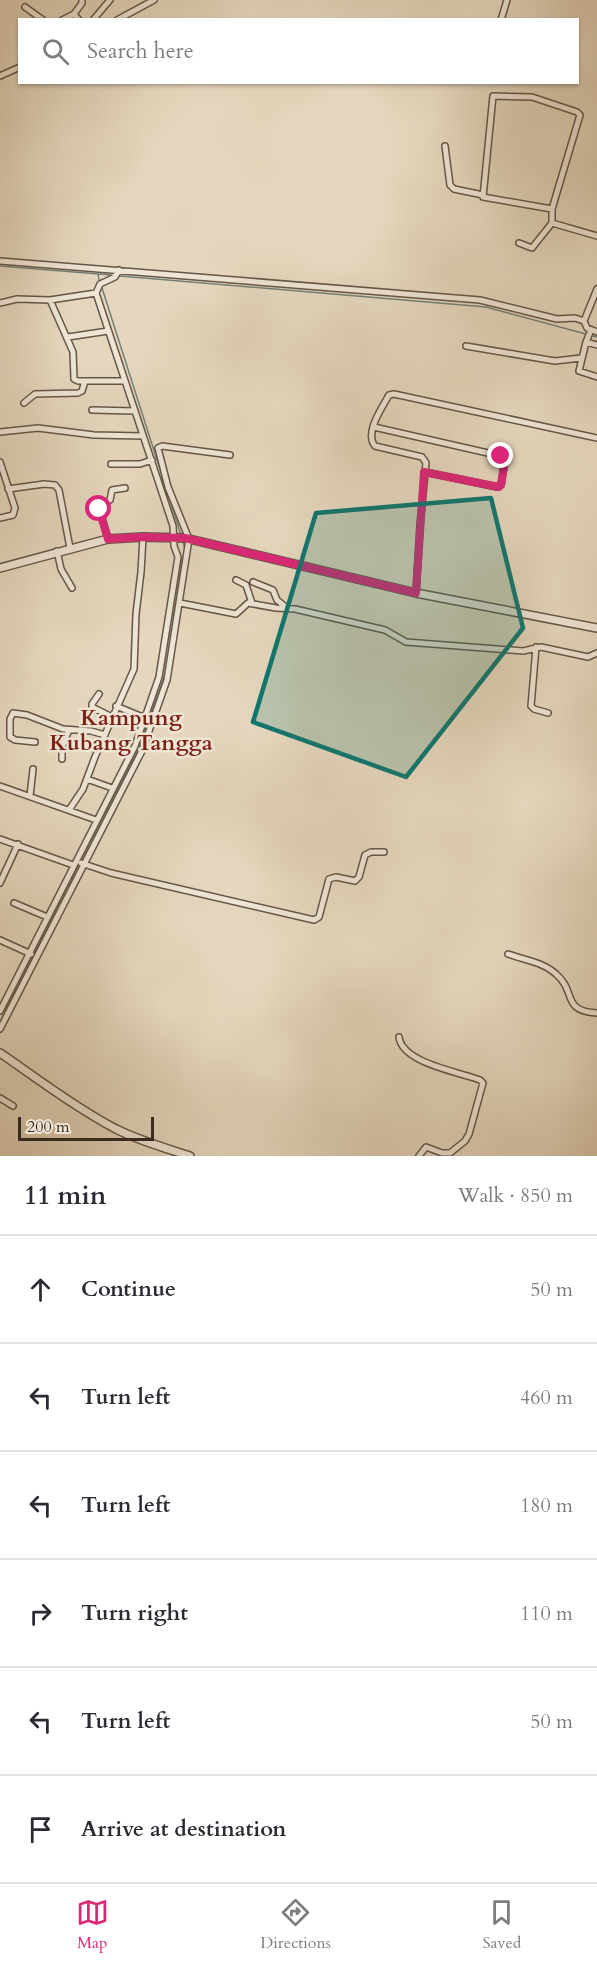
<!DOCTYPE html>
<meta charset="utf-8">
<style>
body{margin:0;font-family:Cardo,serif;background:#f2f2f3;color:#2b2b33}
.scale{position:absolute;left:18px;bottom:15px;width:136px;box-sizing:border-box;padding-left:6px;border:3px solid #3b2b1f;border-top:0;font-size:16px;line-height:21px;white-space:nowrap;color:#3b2b1f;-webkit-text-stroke:4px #eee5d5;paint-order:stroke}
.stop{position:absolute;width:18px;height:18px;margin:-14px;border:4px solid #db2777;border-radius:50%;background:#fff}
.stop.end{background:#db2777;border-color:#fff;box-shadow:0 2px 6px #0008}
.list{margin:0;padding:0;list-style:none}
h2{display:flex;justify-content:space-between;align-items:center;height:78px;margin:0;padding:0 24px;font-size:26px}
h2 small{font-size:20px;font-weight:400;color:#7c7c81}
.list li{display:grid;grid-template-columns:39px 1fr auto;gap:18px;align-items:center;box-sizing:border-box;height:108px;padding:0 24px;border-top:2px solid #e1e1e2}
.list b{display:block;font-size:22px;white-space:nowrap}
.list em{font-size:20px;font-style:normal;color:#7c7c81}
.icon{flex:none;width:33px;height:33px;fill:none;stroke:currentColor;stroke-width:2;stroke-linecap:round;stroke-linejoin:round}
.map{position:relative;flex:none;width:597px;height:1156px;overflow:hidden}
.search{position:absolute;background:#fff;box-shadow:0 2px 4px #0004;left:18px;right:18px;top:18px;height:66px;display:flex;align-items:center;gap:15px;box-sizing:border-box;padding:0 21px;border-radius:0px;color:#7c7c81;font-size:22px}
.sheet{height:726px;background:#fff}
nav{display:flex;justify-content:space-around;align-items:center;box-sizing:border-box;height:84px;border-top:2px solid #e1e1e2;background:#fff;font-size:16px;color:#7c7c81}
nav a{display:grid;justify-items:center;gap:3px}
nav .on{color:#db2777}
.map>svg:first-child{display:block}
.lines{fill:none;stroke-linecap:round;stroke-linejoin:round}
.stream{stroke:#728078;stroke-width:1.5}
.minor-casing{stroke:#665647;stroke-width:8}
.tertiary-casing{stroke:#665647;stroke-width:10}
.minor{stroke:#eee5d5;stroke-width:5}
.tertiary{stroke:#eee5d5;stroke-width:7}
.route{stroke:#db2777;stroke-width:8}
.marked{fill:#0f766e;fill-opacity:0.2;stroke:#0f766e;stroke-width:4.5;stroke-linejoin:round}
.labels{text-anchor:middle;stroke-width:5;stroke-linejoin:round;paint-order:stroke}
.neighbourhood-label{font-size:22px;font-weight:bold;fill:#7a1f14;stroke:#eee5d5}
</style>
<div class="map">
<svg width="597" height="1156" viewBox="0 0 597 1156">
<rect width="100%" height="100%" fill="#e5d7be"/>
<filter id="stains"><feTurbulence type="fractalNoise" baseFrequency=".00333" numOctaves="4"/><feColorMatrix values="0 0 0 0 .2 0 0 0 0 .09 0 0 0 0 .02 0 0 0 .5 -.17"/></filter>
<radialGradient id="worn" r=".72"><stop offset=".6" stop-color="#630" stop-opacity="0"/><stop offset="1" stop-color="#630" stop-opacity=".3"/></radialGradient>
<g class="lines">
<path class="stream" d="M 0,266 L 111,275
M 98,274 L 99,280
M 120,276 L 486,307 L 597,337
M 102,288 L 181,535
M 182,539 L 185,549
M 150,716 L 165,675
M 81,860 L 139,748 L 149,720
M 0,1022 L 79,864"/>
<g class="minor-casing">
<path id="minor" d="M 25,7 L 43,20
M 62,20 L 74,14
M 79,20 L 74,14 L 82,3 L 82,0
M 93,20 L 110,0
M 117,20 L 154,0
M 501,20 L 507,0
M 0,76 L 20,67
M 445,146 L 450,185 L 454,189 L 483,195
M 552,223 L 597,236
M 519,243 L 532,248 L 552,223 L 552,209 L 580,115 L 577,112 L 532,97 L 493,96 L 483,197 L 552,209
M 0,261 L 480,300 L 557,319 L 575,318 L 584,321 L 587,328 L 597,332
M 50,300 L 73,352 L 74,379 L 78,381 L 125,381
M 0,303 L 17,299 L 50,300 L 96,293
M 584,321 L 597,289
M 591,330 L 586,342 L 597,345
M 68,337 L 108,331
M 586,342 L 579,371 L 597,377
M 466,346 L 555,361 L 581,358
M 24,403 L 35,394 L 78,393 L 82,391 L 85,381
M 92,410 L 135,411
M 374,427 L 501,456 L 505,460 L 501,485 L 497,487 L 425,472
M 0,432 L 38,428 L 94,435 L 143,436
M 0,462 L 15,508 L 13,515 L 0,518
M 111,464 L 140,464 L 152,460
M 8,489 L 44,484 L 55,485 L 59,490 L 70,548
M 108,539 L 99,507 L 110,500 L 112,490 L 125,488
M 57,551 L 61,569 L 72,588
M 236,580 L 246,585 L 252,603
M 253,582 L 273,590 L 277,600 L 287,608
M 416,593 L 420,525 L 426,463 L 422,457 L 375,446 C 364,433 382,408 389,395 L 394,394 L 597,438
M 180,603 L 236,614 L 248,603 L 276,608 L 295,609 L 385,630 L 406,642 L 523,651 L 541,647 L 588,657 L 597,653
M 536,647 L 531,706 L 534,709 L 548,713
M 99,694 L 92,704 L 92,707 L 112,717
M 116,706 L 145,718
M 35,742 L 15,740 L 10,737 L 10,719 L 13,713 L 27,715 L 63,729 L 91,731 L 105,735
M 62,759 L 62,747 L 69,730
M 87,779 L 112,788
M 0,786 L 96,820
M 30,796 L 33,769
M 69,810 L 83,789 L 95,757 L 134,669 L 136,614 L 141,572 L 143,537
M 0,839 L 73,865
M 81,863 L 111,873 L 314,920 L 319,917 L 329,879 L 336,877 L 355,881 L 359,877 L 365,855 L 371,852 L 384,852
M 0,883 L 18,844
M 14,903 L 47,917
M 0,940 L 31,954
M 508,954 C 525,960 543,962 556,974 C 577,992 561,1011 597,1013
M 0,1011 L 135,746 L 159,677 L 178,557 L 174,546 L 173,526 L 96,293 L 100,284 L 115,277 L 119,270
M 0,1029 L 142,751 L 167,680 L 189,539 L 168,487 L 158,448 L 162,446 L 230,455
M 399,1037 C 402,1063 459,1072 480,1080 L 483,1083 L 469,1134 L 465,1141 L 450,1153 L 442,1153 L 426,1147 L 419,1156
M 0,1098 L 13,1106"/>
</g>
<g class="tertiary-casing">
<path id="tertiary" d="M 0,568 L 108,539 L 143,537 L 185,538 L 416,593 L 597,628
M 0,1053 C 38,1079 75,1107 116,1129 C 140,1141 165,1148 190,1156"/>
</g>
<use href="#minor" class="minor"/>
<use href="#tertiary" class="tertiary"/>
</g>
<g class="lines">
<path class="route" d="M 99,509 L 108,539 L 143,537 L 185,538 L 416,593 L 424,472 L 499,487 L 501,485 L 505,460 L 501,456"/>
</g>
<path class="marked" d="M 491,498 L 523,628 L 406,777 L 253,722 L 316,513 Z"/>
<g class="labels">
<g class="neighbourhood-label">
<text x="131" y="725">Kampung<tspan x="131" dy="25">Kubang Tangga</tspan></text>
</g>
</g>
<rect width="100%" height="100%" filter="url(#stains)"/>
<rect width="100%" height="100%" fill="url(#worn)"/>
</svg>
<div class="scale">200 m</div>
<div class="stop" style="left:99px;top:509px"></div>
<div class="stop end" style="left:501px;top:456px"></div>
<div class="search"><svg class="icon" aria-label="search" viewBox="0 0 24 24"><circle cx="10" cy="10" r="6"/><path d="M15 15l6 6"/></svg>Search here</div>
</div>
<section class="sheet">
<h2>11 min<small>Walk · 850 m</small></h2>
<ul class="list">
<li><svg class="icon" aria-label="ahead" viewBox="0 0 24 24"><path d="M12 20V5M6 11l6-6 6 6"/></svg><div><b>Continue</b></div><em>50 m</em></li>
<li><svg class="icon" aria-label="left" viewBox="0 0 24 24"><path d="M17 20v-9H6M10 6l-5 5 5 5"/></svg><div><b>Turn left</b></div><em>460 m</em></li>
<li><svg class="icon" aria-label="left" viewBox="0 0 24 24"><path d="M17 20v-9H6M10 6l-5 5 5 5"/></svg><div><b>Turn left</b></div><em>180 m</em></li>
<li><svg class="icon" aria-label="right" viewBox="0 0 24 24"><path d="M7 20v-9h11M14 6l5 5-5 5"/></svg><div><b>Turn right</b></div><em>110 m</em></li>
<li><svg class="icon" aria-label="left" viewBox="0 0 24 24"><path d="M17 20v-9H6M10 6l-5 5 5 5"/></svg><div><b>Turn left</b></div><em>50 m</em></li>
<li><svg class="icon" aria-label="arrive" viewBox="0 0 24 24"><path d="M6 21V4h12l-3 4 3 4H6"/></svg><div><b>Arrive at destination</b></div></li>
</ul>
</section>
<nav>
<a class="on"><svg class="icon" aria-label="map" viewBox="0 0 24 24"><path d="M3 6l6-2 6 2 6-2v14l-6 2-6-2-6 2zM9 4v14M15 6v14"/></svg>Map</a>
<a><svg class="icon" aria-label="directions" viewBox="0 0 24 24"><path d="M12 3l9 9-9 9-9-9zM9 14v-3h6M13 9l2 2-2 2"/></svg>Directions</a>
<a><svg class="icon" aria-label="saved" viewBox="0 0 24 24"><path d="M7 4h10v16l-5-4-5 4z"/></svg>Saved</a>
</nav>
